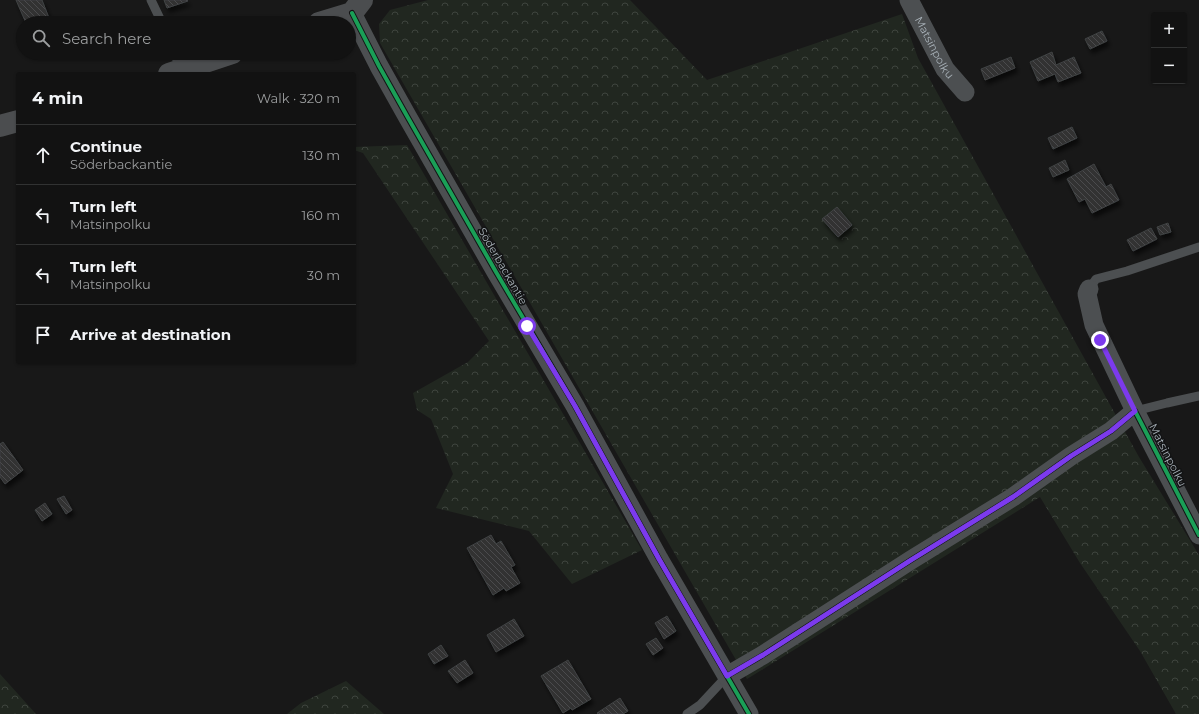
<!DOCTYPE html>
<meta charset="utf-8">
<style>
body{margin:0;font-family:Montserrat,sans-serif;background:#1b1b1b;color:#f1f3f6}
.controls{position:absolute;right:12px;top:12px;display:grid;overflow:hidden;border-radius:4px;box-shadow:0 1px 3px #0004}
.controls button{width:36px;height:36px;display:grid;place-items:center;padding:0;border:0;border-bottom:1px solid #313232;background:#121212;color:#f1f3f6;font:20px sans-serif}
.stop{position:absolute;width:12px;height:12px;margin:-9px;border:3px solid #7c3aed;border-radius:50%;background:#fff}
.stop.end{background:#7c3aed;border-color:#fff;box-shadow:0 1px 4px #0008}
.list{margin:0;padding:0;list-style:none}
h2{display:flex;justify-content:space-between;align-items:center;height:52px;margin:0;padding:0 16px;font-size:17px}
h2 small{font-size:13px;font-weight:400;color:#9c9e9f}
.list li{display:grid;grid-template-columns:26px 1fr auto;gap:12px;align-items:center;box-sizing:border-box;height:60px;padding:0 16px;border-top:1px solid #313232}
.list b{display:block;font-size:15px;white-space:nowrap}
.list p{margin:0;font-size:13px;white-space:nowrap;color:#9c9e9f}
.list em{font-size:13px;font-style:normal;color:#9c9e9f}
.icon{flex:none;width:22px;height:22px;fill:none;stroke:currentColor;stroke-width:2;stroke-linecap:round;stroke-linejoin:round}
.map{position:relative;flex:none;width:1199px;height:714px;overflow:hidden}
.search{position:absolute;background:#121212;box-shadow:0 1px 3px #0004;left:16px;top:16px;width:340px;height:44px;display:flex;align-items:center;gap:10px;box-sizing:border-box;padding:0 14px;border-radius:22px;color:#9c9e9f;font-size:15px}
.panel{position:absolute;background:#121212;box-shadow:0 1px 3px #0004;left:16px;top:72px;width:340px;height:292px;border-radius:4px}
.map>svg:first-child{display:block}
.forest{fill:url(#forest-crowns)}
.building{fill:url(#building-back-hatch);stroke:#404344;filter:url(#shadow)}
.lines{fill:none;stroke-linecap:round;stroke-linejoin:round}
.lane{stroke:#4c4f51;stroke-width:9}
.street{stroke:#4c4f51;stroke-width:19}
.secondary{stroke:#4b4d4f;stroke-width:22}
.cycleway-casing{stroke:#121314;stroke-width:6}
.cycleway{stroke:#1a9f57;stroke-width:4}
.route{stroke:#7c3aed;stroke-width:5}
.labels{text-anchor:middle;stroke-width:3;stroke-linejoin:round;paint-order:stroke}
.street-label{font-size:11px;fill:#a9b2b9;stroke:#121314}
</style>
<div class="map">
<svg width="1199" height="714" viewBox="0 0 1199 714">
<defs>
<pattern id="forest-crowns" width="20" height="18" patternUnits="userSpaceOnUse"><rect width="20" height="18" fill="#212720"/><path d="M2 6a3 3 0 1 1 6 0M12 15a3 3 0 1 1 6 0" fill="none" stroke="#3e443e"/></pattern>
<pattern id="building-back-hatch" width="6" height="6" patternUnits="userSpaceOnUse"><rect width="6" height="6" fill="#313132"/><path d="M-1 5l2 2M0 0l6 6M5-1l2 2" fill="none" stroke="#4c4c4e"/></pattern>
<filter id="shadow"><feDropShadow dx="2.5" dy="4.5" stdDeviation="2" flood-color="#0009"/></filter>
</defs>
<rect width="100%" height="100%" fill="#181818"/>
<path class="forest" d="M 428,0 L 630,0 L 707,80 L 902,14 L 918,58 L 1139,457 L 1199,555 L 1199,714 L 1176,714 L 1140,651 L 1080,563 L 1040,497 L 747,679 L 380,43 L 379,24 L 390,10 Z
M 407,145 L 642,550 L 572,584 L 529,531 L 436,508 L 453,474 L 431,419 L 417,410 L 413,393 L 468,362 L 489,341 L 363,153 L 354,150 L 354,147 Z
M 0,674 L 36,714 L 0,714 Z
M 346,681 L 384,714 L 287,714 L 301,703 Z"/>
<path class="building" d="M 16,0 L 42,0 L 51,23 L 26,23 Z
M 164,0 L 187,0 L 188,1 L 167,8 Z
M 1102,31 L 1107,41 L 1090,49 L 1085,39 Z
M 1052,52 L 1056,65 L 1074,57 L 1081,73 L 1058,82 L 1055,74 L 1038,81 L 1030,62 Z
M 1011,57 L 1015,68 L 985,80 L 981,69 Z
M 1072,127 L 1077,138 L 1053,149 L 1048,138 Z
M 1065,160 L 1069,170 L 1053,177 L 1049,168 Z
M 1094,164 L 1106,187 L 1111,184 L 1119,200 L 1092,213 L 1085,199 L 1079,202 L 1067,179 Z
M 837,207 L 852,225 L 838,237 L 822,219 Z
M 1168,223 L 1171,232 L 1160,235 L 1157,227 Z
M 1151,228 L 1157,239 L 1133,251 L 1127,240 Z
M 3,442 L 23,470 L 5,484 L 0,477 L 0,444 Z
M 64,496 L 72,510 L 66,514 L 57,499 Z
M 45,503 L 52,514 L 42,521 L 35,510 Z
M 491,535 L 496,544 L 501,541 L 515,565 L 511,567 L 520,583 L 506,591 L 504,588 L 493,595 L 467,548 Z
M 667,616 L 676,631 L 664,639 L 655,623 Z
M 514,619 L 524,636 L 496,652 L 487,635 Z
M 656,638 L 663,648 L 653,655 L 646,644 Z
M 441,645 L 448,656 L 434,664 L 428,654 Z
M 465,660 L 473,673 L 457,683 L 448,671 Z
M 568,660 L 591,699 L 572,710 L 571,708 L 563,713 L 541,676 Z
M 620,698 L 628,711 L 623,714 L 598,714 L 597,713 Z"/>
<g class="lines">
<path class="lane" d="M 151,0 L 162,23
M 174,53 L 181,69
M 1089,289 L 1096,279 L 1127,271 L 1199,247
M 1135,411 L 1167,403 L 1199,396
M 687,714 L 700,705 L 727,676"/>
<g class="street">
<path id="s1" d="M 909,0 L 945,69 L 965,92"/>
<path d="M 352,13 L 379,66 L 407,116 L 496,272 L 575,406 L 659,559 L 749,714"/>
<path d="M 1089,289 L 1087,294 L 1094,325 L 1135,411"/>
<path d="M 727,676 L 763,655 L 911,560 L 1013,497 L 1071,456 L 1111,431 L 1135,411 L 1199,535"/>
</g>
<path class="secondary" d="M 319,23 L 352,13 L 362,0
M 169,74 L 232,53
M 0,126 L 18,121"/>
<g class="cycleway-casing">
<path id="cycleway" d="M 352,13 L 379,66 L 407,116 L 496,272 L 575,406 L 659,559 L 749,714
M 727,676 L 763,655 L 911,560 L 1013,497 L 1071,456 L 1111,431 L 1135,411 L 1199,535"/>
</g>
<use href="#cycleway" class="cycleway"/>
</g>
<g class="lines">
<path class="route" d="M 527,326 L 575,406 L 659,559 L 727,676 L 763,655 L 911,560 L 1013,497 L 1071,456 L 1111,431 L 1135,411 L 1100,340"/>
</g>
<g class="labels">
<g class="street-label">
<text dy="4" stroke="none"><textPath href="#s1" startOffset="54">Matsinpolku</textPath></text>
<text transform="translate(503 266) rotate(60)" y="4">Söderbackantie</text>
<text transform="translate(1168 455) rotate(63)" y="4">Matsinpolku</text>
</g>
</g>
</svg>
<div class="controls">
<button>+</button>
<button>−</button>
</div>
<div class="stop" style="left:527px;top:326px"></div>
<div class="stop end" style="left:1100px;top:340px"></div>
<div class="search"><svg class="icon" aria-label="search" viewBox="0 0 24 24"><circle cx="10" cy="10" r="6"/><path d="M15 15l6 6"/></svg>Search here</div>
<section class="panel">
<h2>4 min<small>Walk · 320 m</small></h2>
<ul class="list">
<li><svg class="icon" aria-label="ahead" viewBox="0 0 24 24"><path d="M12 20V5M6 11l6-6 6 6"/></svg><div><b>Continue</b><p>Söderbackantie</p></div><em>130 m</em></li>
<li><svg class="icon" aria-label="left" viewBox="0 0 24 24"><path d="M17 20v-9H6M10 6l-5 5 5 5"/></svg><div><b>Turn left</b><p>Matsinpolku</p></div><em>160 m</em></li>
<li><svg class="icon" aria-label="left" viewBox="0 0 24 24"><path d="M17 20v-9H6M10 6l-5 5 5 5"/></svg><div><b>Turn left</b><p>Matsinpolku</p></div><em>30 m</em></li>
<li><svg class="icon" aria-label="arrive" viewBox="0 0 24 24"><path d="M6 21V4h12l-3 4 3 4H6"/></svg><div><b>Arrive at destination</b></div></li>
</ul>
</section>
</div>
